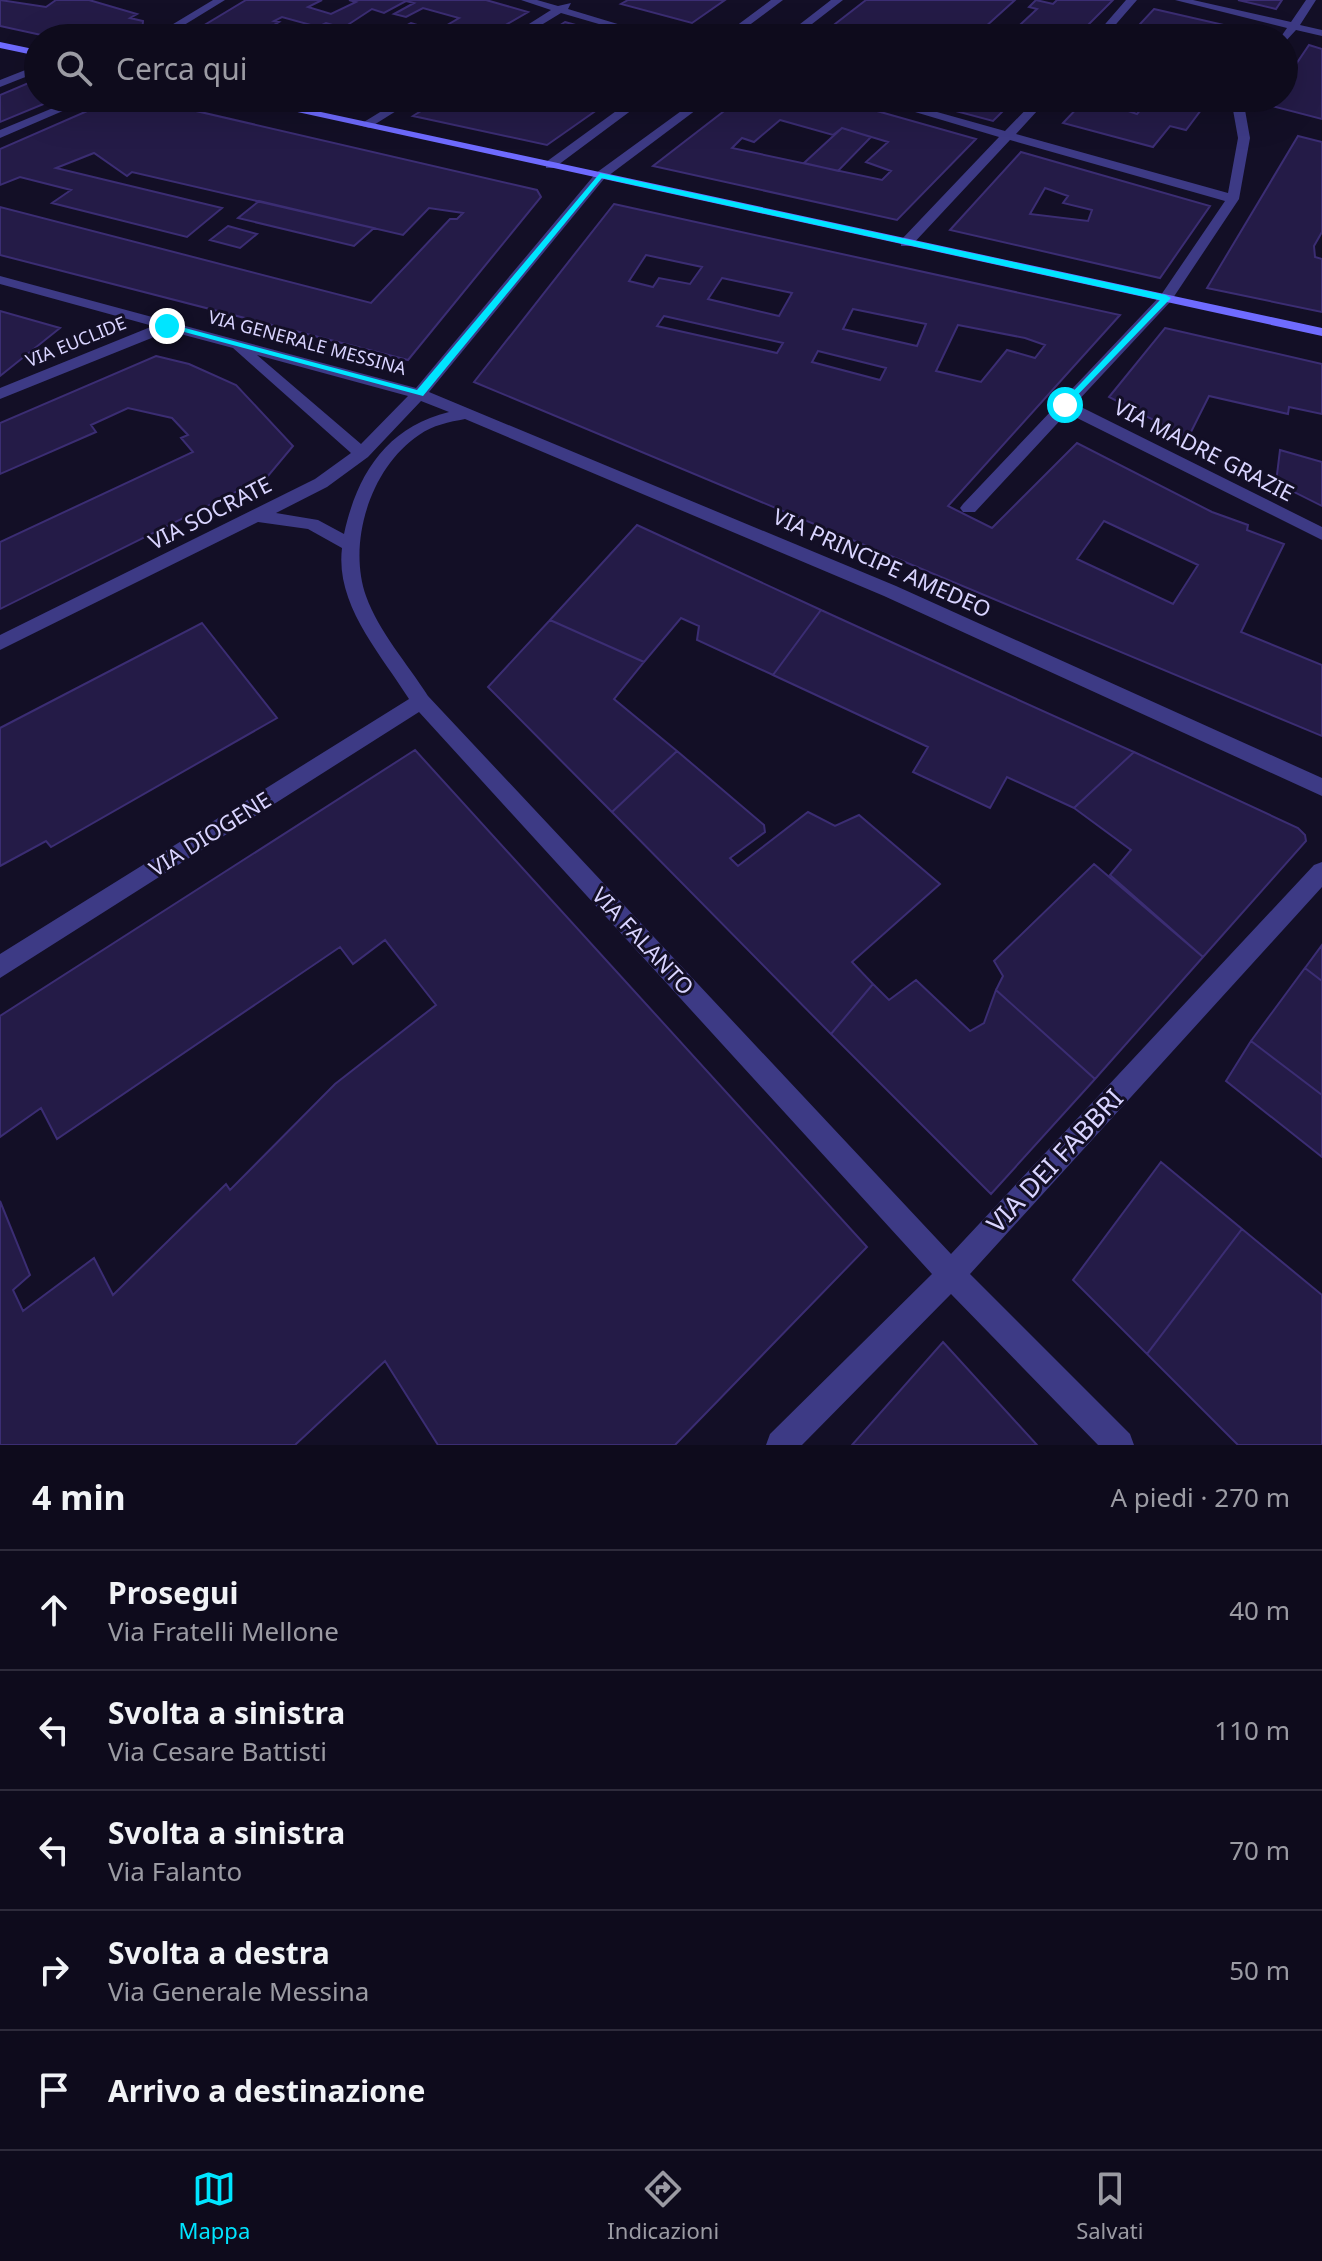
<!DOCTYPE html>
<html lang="it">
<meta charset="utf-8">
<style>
body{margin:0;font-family:"Noto Sans",sans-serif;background:#171425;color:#f1f3f6}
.stop{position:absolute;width:24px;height:24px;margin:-18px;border:6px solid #00e5ff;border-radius:50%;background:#fff}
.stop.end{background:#00e5ff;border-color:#fff;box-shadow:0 2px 8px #0008}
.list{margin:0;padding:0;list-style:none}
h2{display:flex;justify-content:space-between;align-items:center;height:104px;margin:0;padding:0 32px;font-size:34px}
h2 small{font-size:26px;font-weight:400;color:#9b9ba3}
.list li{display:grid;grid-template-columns:52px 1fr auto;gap:24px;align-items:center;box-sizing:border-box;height:120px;padding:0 32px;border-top:2px solid #2e2b3b}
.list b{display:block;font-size:30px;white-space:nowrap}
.list p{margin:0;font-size:26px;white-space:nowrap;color:#9b9ba3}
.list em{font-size:26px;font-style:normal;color:#9b9ba3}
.icon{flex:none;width:44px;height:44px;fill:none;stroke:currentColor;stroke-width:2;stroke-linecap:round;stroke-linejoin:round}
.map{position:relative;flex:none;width:1322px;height:1445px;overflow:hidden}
.search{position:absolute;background:#0e0b1c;box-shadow:0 8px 32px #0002;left:24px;right:24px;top:24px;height:88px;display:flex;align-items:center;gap:20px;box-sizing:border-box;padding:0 28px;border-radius:44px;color:#9b9ba3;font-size:30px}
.sheet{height:704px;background:#0e0b1c}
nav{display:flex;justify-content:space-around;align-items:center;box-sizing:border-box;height:112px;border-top:2px solid #2e2b3b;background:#0e0b1c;font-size:22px;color:#9b9ba3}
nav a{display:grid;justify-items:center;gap:4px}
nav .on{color:#00e5ff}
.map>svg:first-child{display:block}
.building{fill:#241b47;stroke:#3b2d73;stroke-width:2;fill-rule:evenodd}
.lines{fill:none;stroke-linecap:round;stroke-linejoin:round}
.street{fill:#3d3a85;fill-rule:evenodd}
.secondary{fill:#6f6bff;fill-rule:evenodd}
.route{fill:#00e5ff}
.labels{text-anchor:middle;stroke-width:6;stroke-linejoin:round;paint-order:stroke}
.far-street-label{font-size:18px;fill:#d9d4ff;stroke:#130f26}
.street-label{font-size:22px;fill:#d9d4ff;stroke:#130f26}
.near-street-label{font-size:26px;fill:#d9d4ff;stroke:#130f26}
</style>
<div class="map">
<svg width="1322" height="1445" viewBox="0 0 1322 1445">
<rect width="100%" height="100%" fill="#130f26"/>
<path class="building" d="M 0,0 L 46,7 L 56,0 L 89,0 L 137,14 L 130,18 L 143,21 L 142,33 L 134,38 L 55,38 L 0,26 Z
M 246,0 L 322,0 L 308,7 L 331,14 L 356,2 L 349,0 L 486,0 L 528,12 L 483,38 L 366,38 L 386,27 L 398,30 L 411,23 L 437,31 L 459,18 L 423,8 L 406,17 L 394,14 L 414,3 L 406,1 L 384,13 L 372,9 L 343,28 L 326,23 L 318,27 L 282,17 L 274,21 L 279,22 L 274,25 L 315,38 L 281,38 L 253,31 L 242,38 L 183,38 Z
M 628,0 L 725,0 L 692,23 L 621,4 Z
M 866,0 L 1015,0 L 973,38 L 817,38 Z
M 1036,0 L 1053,4 L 1057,0 L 1113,0 L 1075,38 L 1006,38 L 1037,9 L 1029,7 Z
M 1238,0 L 1282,0 L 1276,9 Z
M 1154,9 L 1259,33 L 1255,38 L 1201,38 L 1182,32 L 1177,38 L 1127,38 Z
M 565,22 L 622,38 L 540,38 Z
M 1309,45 L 1322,49 L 1322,119 L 1268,105 L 1273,98 L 1284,98 L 1284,82 Z
M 38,79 L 38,98 L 58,98 L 0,122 L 0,95 Z
M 117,98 L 140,98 L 537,190 L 541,197 L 408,360 L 0,255 L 0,207 L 371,303 L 450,219 L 457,219 L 463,213 L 429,208 L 403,235 L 132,172 L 127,176 L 94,153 L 56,168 L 222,208 L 187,237 L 52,203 L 71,190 L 20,177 L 0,185 L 0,149 Z
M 330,98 L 379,98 L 366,106 Z
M 442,98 L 506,98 L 499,102 L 530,111 L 550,98 L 614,98 L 547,145 L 413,116 Z
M 741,98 L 831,98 L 976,139 L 897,220 L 653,166 ZM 780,120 L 833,135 L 842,128 L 888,142 L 866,162 L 891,171 L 882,180 L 732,148 L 742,138 L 754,142 Z
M 907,98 L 1016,98 L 993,121 Z
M 1072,98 L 1121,98 L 1114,106 L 1137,114 L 1149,99 L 1143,98 L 1210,98 L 1186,130 L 1170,126 L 1153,147 L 1063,123 L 1082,103 Z
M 842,128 L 871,137 L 838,171 L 804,163 Z
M 1298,136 L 1322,142 L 1322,232 L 1314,246 L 1315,257 L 1322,259 L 1322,312 L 1207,288 Z
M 1021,152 L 1210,206 L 1160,278 L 950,230 ZM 1045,188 L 1068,196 L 1063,203 L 1092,210 L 1088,221 L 1030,214 Z
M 259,201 L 374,228 L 354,246 L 238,218 Z
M 614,204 L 1120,315 L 948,506 L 992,528 L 1077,443 L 1212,512 L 1248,525 L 1247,530 L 1284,544 L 1241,632 L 1322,665 L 1322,736 L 474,382 ZM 646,255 L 702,267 L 690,284 L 659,278 L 653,287 L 629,281 ZM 722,278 L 792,293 L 779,316 L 708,299 ZM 853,309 L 926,324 L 917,346 L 843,329 ZM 664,316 L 783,343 L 777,353 L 657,326 ZM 958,325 L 1025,338 L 1045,345 L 1035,358 L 1007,350 L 981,382 L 936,371 ZM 818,351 L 886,368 L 880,380 L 812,362 ZM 1104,521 L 1198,565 L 1173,604 L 1077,559 Z
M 228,226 L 257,234 L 240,248 L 210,240 Z
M 0,311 L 60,328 L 0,376 Z
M 1165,328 L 1322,364 L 1322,414 L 1289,407 L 1288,414 L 1209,396 L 1188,438 L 1109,397 Z
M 156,356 L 189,364 L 236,385 L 293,446 L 268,476 L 0,609 L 0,542 L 193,452 L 181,438 L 188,435 L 172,418 L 128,408 L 91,425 L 96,432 L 0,474 L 0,423 Z
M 1280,450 L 1322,462 L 1322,506 L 1276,483 Z
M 637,525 L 821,610 L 773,675 L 697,640 L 699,626 L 681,618 L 644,662 L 550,620 Z
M 821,610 L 992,688 L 1134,752 L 1074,808 L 1007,777 L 990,808 L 913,772 L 928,747 L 773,675 Z
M 550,620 L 644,662 L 614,699 L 677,751 L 612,812 L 488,687 Z
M 202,623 L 277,718 L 51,847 L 46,841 L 0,866 L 0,728 Z
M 415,750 L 867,1247 L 675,1445 L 438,1445 L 385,1361 L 295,1445 L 0,1445 L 0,1201 L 30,1275 L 13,1290 L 23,1311 L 94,1258 L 113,1295 L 226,1184 L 230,1190 L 335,1084 L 436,1005 L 385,940 L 353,964 L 340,947 L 57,1139 L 41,1108 L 0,1137 L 0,1016 Z
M 677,751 L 764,825 L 765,832 L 730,858 L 738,866 L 808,812 L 835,826 L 859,815 L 940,884 L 852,962 L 873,984 L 831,1034 L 612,812 Z
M 1134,752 L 1298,828 L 1305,835 L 1306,841 L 1203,957 L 1110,875 L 1131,850 L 1074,808 Z
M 1094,864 L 1203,957 L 1095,1079 L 996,990 L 1003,976 L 994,961 Z
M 1322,945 L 1322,981 L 1305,968 Z
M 1305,968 L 1322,981 L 1322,1095 L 1251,1041 Z
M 916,980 L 970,1031 L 984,1023 L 996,990 L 1095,1079 L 991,1194 L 831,1034 L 873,984 L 889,1000 Z
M 1251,1041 L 1322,1095 L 1322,1157 L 1226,1081 Z
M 1161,1162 L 1242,1229 L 1147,1354 L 1073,1280 Z
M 1242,1229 L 1322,1295 L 1322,1445 L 1238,1445 L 1147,1354 Z
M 943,1342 L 1037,1445 L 852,1445 Z"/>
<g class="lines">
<path class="street" d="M 213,0 L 225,0 L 163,38 L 150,38 Z
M 521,0 L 537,0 L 558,6 L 571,3 L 568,9 L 664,38 L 647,38 L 561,13 L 520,38 L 507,38 L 551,10 Z
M 771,0 L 783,0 L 732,38 L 720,38 Z
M 831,0 L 843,0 L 794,38 L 782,38 Z
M 1126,0 L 1137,0 L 1104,38 L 1093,38 Z
M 1175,0 L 1193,0 L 1291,22 L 1306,0 L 1316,0 L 1300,25 L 1322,30 L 1322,36 L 1296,30 L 1284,43 L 1284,38 L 1280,38 L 1287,28 Z
M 38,65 L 38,72 L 0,87 L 0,80 Z
M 77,98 L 93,98 L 0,138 L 0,130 Z
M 403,98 L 417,98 L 369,128 L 359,125 Z
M 634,98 L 648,98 L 554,168 L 546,168 L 546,162 Z
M 699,98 L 712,98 L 604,179 L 429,392 L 896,586 L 1322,778 L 1322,796 L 884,596 L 465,419 C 449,422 433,425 419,435 C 371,467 347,542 366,596 C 379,632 407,663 428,696 L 951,1254 L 1314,865 L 1322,862 L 1322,887 L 970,1274 L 1130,1434 L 1134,1445 L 1098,1445 L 951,1294 L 802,1445 L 766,1445 L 770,1434 L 932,1274 L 419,712 L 0,978 L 0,954 L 409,699 C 381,654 335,605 342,548 L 308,529 L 258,522 L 0,650 L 0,635 L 315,479 L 351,453 L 233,348 L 169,331 L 0,399 L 0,388 L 153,326 L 0,284 L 0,276 L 416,388 L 596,173 ZM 257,355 L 408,396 L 361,444 ZM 421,401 L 449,412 C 387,427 357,474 344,534 L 318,520 L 276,513 L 327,487 L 368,457 Z
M 868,98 L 887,98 L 1005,131 L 1037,98 L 1049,98 L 1016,134 L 1228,193 L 1238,138 L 1233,110 L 1240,98 L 1252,98 L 1245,110 L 1250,138 L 1239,199 L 1171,301 L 1075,404 L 1322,527 L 1322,540 L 1067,413 L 975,512 L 963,512 L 960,508 L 963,504 L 1161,295 L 1225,201 L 1010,140 L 911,246 L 901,246 L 901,240 L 999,137 Z"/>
<path class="secondary" d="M 0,42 L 38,50 L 38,56 L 0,48 Z
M 234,98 L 256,98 L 1322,328 L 1322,336 Z"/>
</g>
<path class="route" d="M 600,173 L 1166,295 L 1171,298 L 1065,408 L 1062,403 L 1160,300 L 602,178 L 423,396 L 162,326 L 170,324 L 417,390 Z"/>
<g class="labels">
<g class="far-street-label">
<text transform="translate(76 342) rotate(-22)" y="6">VIA EUCLIDE</text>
<text transform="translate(307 343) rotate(15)" y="6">VIA GENERALE MESSINA</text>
</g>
<g class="street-label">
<text transform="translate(1204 450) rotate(27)" y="8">VIA MADRE GRAZIE</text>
<text transform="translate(210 513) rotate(-27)" y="8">VIA SOCRATE</text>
<text transform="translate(882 563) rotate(24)" y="8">VIA PRINCIPE AMEDEO</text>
<text transform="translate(210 834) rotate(-32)" y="8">VIA DIOGENE</text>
<text transform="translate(643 941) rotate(47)" y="8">VIA FALANTO</text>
</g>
<g class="near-street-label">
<text transform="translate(1055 1161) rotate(-47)" y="9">VIA DEI FABBRI</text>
</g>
</g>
</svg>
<div class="stop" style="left:1065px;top:405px"></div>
<div class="stop end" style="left:167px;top:326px"></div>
<div class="search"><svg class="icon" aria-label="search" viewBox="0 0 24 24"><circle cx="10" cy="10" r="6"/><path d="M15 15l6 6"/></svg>Cerca qui</div>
</div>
<section class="sheet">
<h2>4 min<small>A piedi · 270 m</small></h2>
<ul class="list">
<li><svg class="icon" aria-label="ahead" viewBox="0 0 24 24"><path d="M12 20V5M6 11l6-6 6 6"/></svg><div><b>Prosegui</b><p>Via Fratelli Mellone</p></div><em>40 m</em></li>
<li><svg class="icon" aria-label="left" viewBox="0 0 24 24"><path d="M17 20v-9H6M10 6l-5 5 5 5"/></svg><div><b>Svolta a sinistra</b><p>Via Cesare Battisti</p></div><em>110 m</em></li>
<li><svg class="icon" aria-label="left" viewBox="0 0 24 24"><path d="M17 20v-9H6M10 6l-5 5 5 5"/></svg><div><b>Svolta a sinistra</b><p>Via Falanto</p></div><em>70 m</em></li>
<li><svg class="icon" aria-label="right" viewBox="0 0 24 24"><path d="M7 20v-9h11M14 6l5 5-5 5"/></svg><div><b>Svolta a destra</b><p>Via Generale Messina</p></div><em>50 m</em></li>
<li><svg class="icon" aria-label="arrive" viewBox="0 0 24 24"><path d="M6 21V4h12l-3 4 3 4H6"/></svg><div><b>Arrivo a destinazione</b></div></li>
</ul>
</section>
<nav>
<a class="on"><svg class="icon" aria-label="map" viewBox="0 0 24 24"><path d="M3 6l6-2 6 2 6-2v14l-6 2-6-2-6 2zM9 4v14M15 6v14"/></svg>Mappa</a>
<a><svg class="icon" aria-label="directions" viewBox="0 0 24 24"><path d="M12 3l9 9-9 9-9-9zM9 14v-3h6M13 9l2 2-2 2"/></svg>Indicazioni</a>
<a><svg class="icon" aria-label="saved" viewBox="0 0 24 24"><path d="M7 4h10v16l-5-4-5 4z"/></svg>Salvati</a>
</nav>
